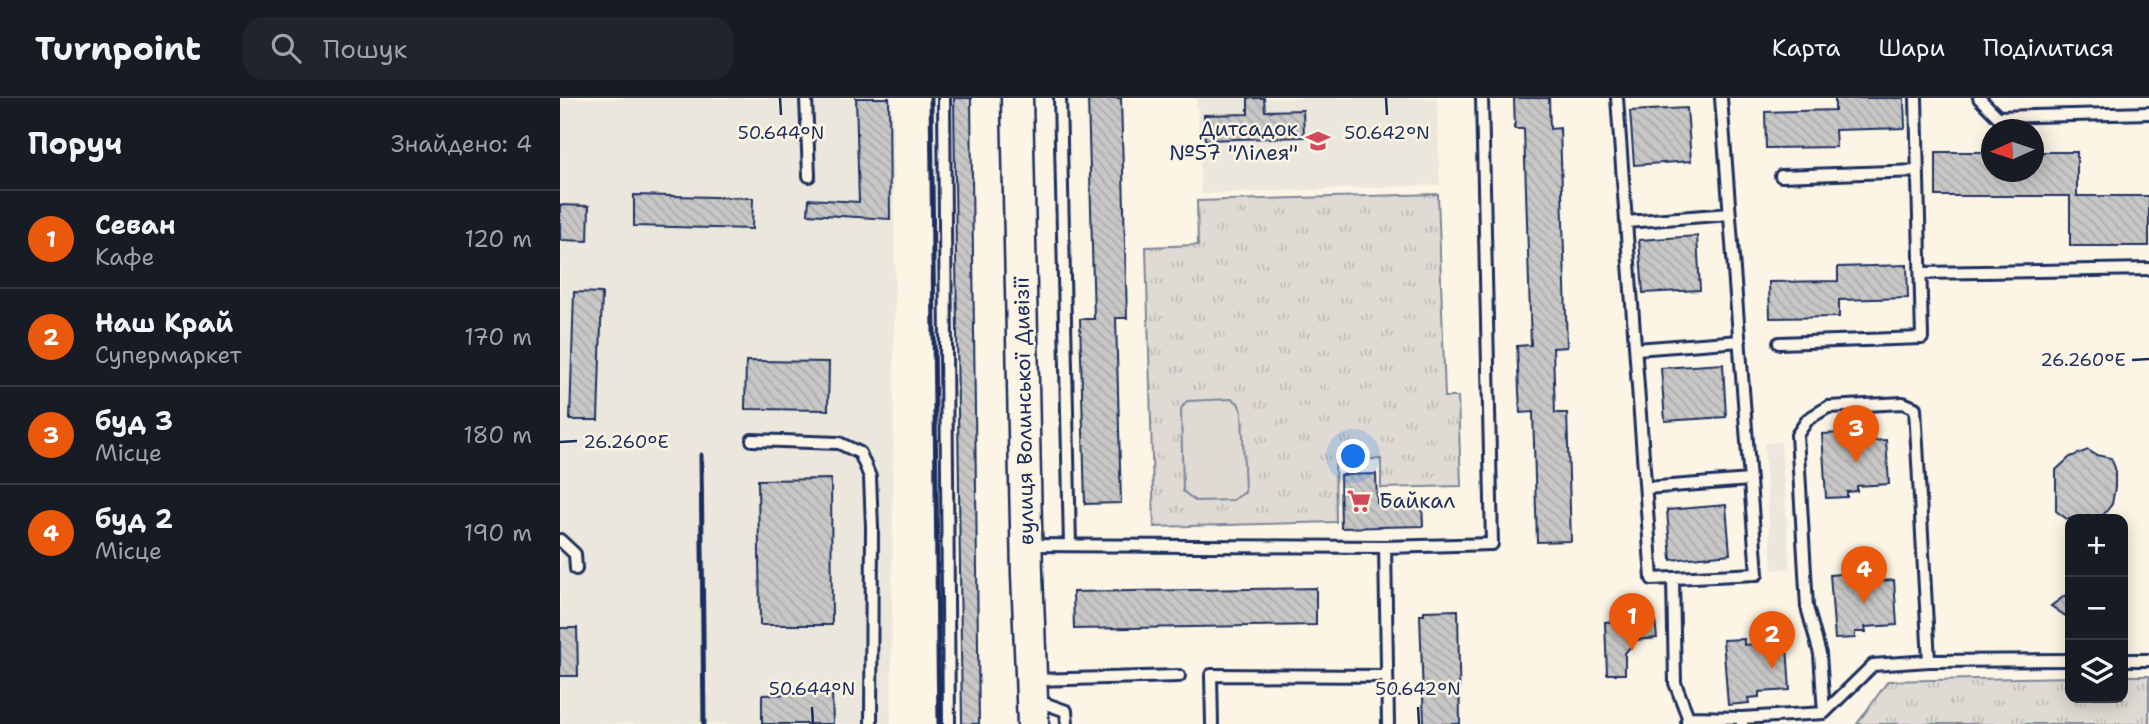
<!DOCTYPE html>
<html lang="uk">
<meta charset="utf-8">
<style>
body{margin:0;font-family:"Shantell Sans",sans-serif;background:#20242c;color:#f1f3f6}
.controls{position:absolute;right:21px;bottom:21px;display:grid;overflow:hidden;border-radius:14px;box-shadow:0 4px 18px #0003}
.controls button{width:63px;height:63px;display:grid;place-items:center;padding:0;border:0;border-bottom:2px solid #363941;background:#171b24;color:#f1f3f6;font:35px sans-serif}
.compass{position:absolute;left:1421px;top:21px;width:63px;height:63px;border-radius:50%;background:#171b24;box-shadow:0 4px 18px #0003;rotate:267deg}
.you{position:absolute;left:794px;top:359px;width:24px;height:24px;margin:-18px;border:5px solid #fff;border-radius:50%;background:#1a73e8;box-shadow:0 0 0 10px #1a73e833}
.badge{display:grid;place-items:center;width:46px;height:46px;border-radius:50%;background:#ea580c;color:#fff;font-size:23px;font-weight:700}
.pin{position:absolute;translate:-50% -58px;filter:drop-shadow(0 2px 4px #0008)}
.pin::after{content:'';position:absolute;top:37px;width:24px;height:21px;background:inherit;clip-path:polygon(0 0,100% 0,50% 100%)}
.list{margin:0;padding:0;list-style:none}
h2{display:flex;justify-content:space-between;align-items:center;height:91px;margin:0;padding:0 28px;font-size:30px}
h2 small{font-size:23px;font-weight:400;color:#9ea1a6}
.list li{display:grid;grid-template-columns:46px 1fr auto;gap:21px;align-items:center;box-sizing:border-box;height:98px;padding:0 28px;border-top:2px solid #363941}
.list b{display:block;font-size:26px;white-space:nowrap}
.list p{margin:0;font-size:23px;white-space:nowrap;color:#9ea1a6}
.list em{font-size:23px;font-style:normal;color:#9ea1a6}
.icon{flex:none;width:38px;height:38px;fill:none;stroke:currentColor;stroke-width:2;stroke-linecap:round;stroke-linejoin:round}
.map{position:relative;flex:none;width:1589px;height:626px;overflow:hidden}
header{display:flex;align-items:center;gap:42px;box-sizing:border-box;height:98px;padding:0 35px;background:#171b24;border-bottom:2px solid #363941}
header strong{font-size:33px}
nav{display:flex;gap:38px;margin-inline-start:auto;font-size:24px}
.search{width:490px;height:63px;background:#20242c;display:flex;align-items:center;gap:18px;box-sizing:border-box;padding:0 24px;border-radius:21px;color:#9ea1a6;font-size:26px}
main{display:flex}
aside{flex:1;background:#171b24}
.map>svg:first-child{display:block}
.built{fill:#ece7dc}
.grass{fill:url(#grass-tufts);stroke:#7d8599;stroke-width:2}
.pitch{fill:#dfdbd4;stroke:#7d8599;stroke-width:2}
.building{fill:url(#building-back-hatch);stroke:#1b2f5e;stroke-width:2}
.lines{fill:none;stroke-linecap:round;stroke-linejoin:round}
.lane-casing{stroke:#1b2f5e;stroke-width:16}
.secondary-casing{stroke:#1b2f5e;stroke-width:35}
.lane{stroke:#fcf5e5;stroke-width:10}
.secondary{stroke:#fcf5e5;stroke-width:30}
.rail{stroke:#1b2f5e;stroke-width:5}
.ticks{fill:none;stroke:#1b2f5e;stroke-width:2.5}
.labels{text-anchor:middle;stroke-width:5;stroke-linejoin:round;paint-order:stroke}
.poi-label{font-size:21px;fill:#1b2f5e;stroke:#fcf5e5;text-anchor:end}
.street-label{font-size:21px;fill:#1b2f5e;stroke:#fcf5e5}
.ticks-label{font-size:18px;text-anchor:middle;fill:#1b2f5e;stroke:#fcf5e5;stroke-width:5;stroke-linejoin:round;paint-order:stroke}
</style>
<header>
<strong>Turnpoint</strong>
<div class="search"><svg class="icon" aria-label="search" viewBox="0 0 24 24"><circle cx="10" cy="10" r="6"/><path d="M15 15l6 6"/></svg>Пошук</div>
<nav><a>Карта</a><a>Шари</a><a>Поділитися</a></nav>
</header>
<main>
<aside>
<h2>Поруч<small>Знайдено: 4</small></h2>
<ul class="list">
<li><span class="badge">1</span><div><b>Севан</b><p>Кафе</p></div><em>120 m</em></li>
<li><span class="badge">2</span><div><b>Наш Край</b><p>Супермаркет</p></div><em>170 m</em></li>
<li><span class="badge">3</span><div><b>буд 3</b><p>Місце</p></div><em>180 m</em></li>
<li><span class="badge">4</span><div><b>буд 2</b><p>Місце</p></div><em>190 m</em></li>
</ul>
</aside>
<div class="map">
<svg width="1589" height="626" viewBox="0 0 1589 626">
<defs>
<pattern id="grass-tufts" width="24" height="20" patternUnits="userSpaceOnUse" patternTransform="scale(1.75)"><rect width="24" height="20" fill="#dfdbd4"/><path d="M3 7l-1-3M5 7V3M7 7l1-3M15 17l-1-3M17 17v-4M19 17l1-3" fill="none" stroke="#bfbcb8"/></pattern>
<pattern id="building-back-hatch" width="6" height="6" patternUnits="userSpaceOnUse" patternTransform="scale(1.75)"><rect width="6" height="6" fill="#c8c7c6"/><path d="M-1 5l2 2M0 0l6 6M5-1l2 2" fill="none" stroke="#ababac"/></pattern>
</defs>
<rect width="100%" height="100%" fill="#fcf5e5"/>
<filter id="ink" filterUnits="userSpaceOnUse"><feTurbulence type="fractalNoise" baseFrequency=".0143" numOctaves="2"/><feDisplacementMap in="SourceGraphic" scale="14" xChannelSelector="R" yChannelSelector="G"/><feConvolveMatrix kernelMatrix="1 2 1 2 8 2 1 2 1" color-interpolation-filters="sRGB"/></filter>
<g filter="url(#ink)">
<path class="built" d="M 0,0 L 332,0 L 335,159 L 331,626 L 0,626 Z
M 637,0 L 877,0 L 880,87 L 641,96 Z
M 1221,344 L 1230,471 L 1212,472 L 1204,345 Z"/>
<path class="grass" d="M 878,96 L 885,299 L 898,299 L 901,388 L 821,390 L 821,361 L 775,362 L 776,424 L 594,429 L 586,149 L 638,147 L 637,103 Z
M 1563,578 L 1589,578 L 1589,626 L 1297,626 L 1328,583 L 1510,579 L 1510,600 L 1563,600 Z"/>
<path class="pitch" d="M 672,301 L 678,305 L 682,314 L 685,394 L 673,402 L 635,403 L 623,393 L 621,311 L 627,303 Z"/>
<path class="building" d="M 296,0 L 329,0 L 330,121 L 248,116 L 249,101 L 299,104 Z
M 394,0 L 411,0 L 419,626 L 402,626 Z
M 528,0 L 561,0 L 567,220 L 556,220 L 561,405 L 525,406 L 520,221 L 534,221 Z
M 688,0 L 704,0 L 705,13 L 743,12 L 744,39 L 645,42 L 644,17 L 688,16 Z
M 954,0 L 989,0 L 990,31 L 1000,30 L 1007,249 L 993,250 L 995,315 L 1007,315 L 1011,443 L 977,444 L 973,314 L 960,315 L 957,248 L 971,247 L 964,31 L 955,31 Z
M 1275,0 L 1344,0 L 1345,30 L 1275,32 L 1276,49 L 1206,50 L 1205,14 L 1275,12 Z
M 1127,10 L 1131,63 L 1074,67 L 1070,13 Z
M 1376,54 L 1432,54 L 1432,74 L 1474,74 L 1474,54 L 1517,54 L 1517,98 L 1589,98 L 1589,148 L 1510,148 L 1510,98 L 1376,98 Z
M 74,97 L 193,100 L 192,131 L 74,128 Z
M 0,107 L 29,108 L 28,143 L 0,142 Z
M 1137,138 L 1140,192 L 1083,195 L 1079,142 Z
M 1347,167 L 1348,200 L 1279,202 L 1279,219 L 1210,220 L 1209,184 L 1278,183 L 1278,169 Z
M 14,194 L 42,195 L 38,322 L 10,322 Z
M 186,263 L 269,264 L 268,312 L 185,311 Z
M 1163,266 L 1166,319 L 1105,323 L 1101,270 Z
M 1283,335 L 1283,341 L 1294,340 L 1294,344 L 1326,342 L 1329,386 L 1297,388 L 1297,393 L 1287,394 L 1287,399 L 1266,400 L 1262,336 Z
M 1528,352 L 1536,357 L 1551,360 L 1555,370 L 1555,389 L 1552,406 L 1540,421 L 1507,421 L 1496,413 L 1496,372 L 1510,359 Z
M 816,376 L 817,405 L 862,403 L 863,428 L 781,430 L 780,377 Z
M 271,381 L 272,527 L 200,527 L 198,382 Z
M 1166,407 L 1170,456 L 1111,462 L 1107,412 Z
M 1291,475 L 1291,482 L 1302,481 L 1303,484 L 1334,482 L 1337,527 L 1305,529 L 1306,534 L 1295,534 L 1295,540 L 1275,541 L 1270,477 Z
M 756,490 L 756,527 L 514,531 L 513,494 Z
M 1510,494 L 1510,521 L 1491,508 Z
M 898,512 L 900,626 L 864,626 L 860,517 L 864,517 L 864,513 Z
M 1095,521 L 1097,540 L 1076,542 L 1065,555 L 1065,576 L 1047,576 L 1045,524 Z
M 0,530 L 17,530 L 18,578 L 0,578 Z
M 1184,541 L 1184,547 L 1195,546 L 1196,550 L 1227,548 L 1230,592 L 1199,594 L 1199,599 L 1188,600 L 1189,605 L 1168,607 L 1163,542 Z
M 272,595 L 273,626 L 202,626 L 202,597 Z"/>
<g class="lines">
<g class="lane-casing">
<path id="lane" d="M 246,0 L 249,78
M 384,0 L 389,626
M 500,0 L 510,447
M 1057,0 L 1092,481 L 1197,476 L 1161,0
M 1419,0 L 1438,19 L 1589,15
M 1221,78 L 1358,73
M 1066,124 L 1170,116
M 1361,175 L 1589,171
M 1219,245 L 1362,240 L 1356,0
M 1076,251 L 1180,243
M 192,342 L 279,345 L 300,355 L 310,379 L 312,429 L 311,626
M 1086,390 L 1190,382
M 0,442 L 15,456 L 16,471
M 467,447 L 825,449 L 932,446 L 922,0
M 825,449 L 828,626
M 1113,481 L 1115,585 L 1128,619
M 1563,562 L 1589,562
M 474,582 L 619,578
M 475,602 L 506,613 L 507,626
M 1264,615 L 1260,556 L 1247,509 L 1237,337 L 1248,321 L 1268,309 L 1343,305 L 1355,310 L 1369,563
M 1182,620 L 1264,615 L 1313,567 L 1369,563 L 1510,562
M 1127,623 L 1128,619 L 1182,620 L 1182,626
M 652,626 L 651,577 L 827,578"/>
</g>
<g class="secondary-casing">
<path id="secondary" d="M 457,0 L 467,476 L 473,626"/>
</g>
<use href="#lane" class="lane"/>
<use href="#secondary" class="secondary"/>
<path class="rail" d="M 371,0 L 379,626
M 141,357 L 144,626"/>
</g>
</g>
<path class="ticks" d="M 220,0 L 221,17M 826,0 L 827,17M 1572,262 L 1589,261M 0,344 L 17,343M 252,609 L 253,626M 858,609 L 859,626"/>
<defs>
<g id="school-bare" transform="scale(1.89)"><path d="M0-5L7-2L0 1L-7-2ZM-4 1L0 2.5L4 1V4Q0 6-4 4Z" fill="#d1495b" stroke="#fcf5e5" stroke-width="2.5" paint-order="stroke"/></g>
<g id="supermarket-bare" transform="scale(1.89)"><path d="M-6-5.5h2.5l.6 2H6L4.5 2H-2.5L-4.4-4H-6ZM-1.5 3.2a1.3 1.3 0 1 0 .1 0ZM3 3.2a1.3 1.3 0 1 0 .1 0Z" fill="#d1495b" stroke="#fcf5e5" stroke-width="2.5" paint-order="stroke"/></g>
</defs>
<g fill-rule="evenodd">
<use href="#school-bare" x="758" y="43"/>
<use href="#supermarket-bare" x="799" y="403"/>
</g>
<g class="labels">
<g class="poi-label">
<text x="738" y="38">Дитсадок<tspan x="738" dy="24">№57 "Лілея"</tspan></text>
<text x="819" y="410" text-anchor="start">Байкал</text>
</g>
<g class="street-label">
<text transform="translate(464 313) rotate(-91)" y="7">вулиця Волинської Дивізії</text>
</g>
</g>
<g class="ticks-label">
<text x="221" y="41">50.644°N</text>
<text x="827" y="41">50.642°N</text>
<text x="1523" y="268">26.260°E</text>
<text x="66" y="350">26.260°E</text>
<text x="252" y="597">50.644°N</text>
<text x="858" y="597">50.642°N</text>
</g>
</svg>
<div class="controls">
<button>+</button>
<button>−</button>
<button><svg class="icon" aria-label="layers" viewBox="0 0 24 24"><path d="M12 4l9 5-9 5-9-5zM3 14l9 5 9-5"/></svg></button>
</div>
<svg class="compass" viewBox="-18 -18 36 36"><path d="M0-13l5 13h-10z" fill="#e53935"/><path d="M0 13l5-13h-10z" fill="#9ea1a6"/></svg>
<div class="you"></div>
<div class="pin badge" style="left:1072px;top:553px">1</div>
<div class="pin badge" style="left:1212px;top:571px">2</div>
<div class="pin badge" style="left:1296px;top:365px">3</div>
<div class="pin badge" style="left:1304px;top:506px">4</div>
</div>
</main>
